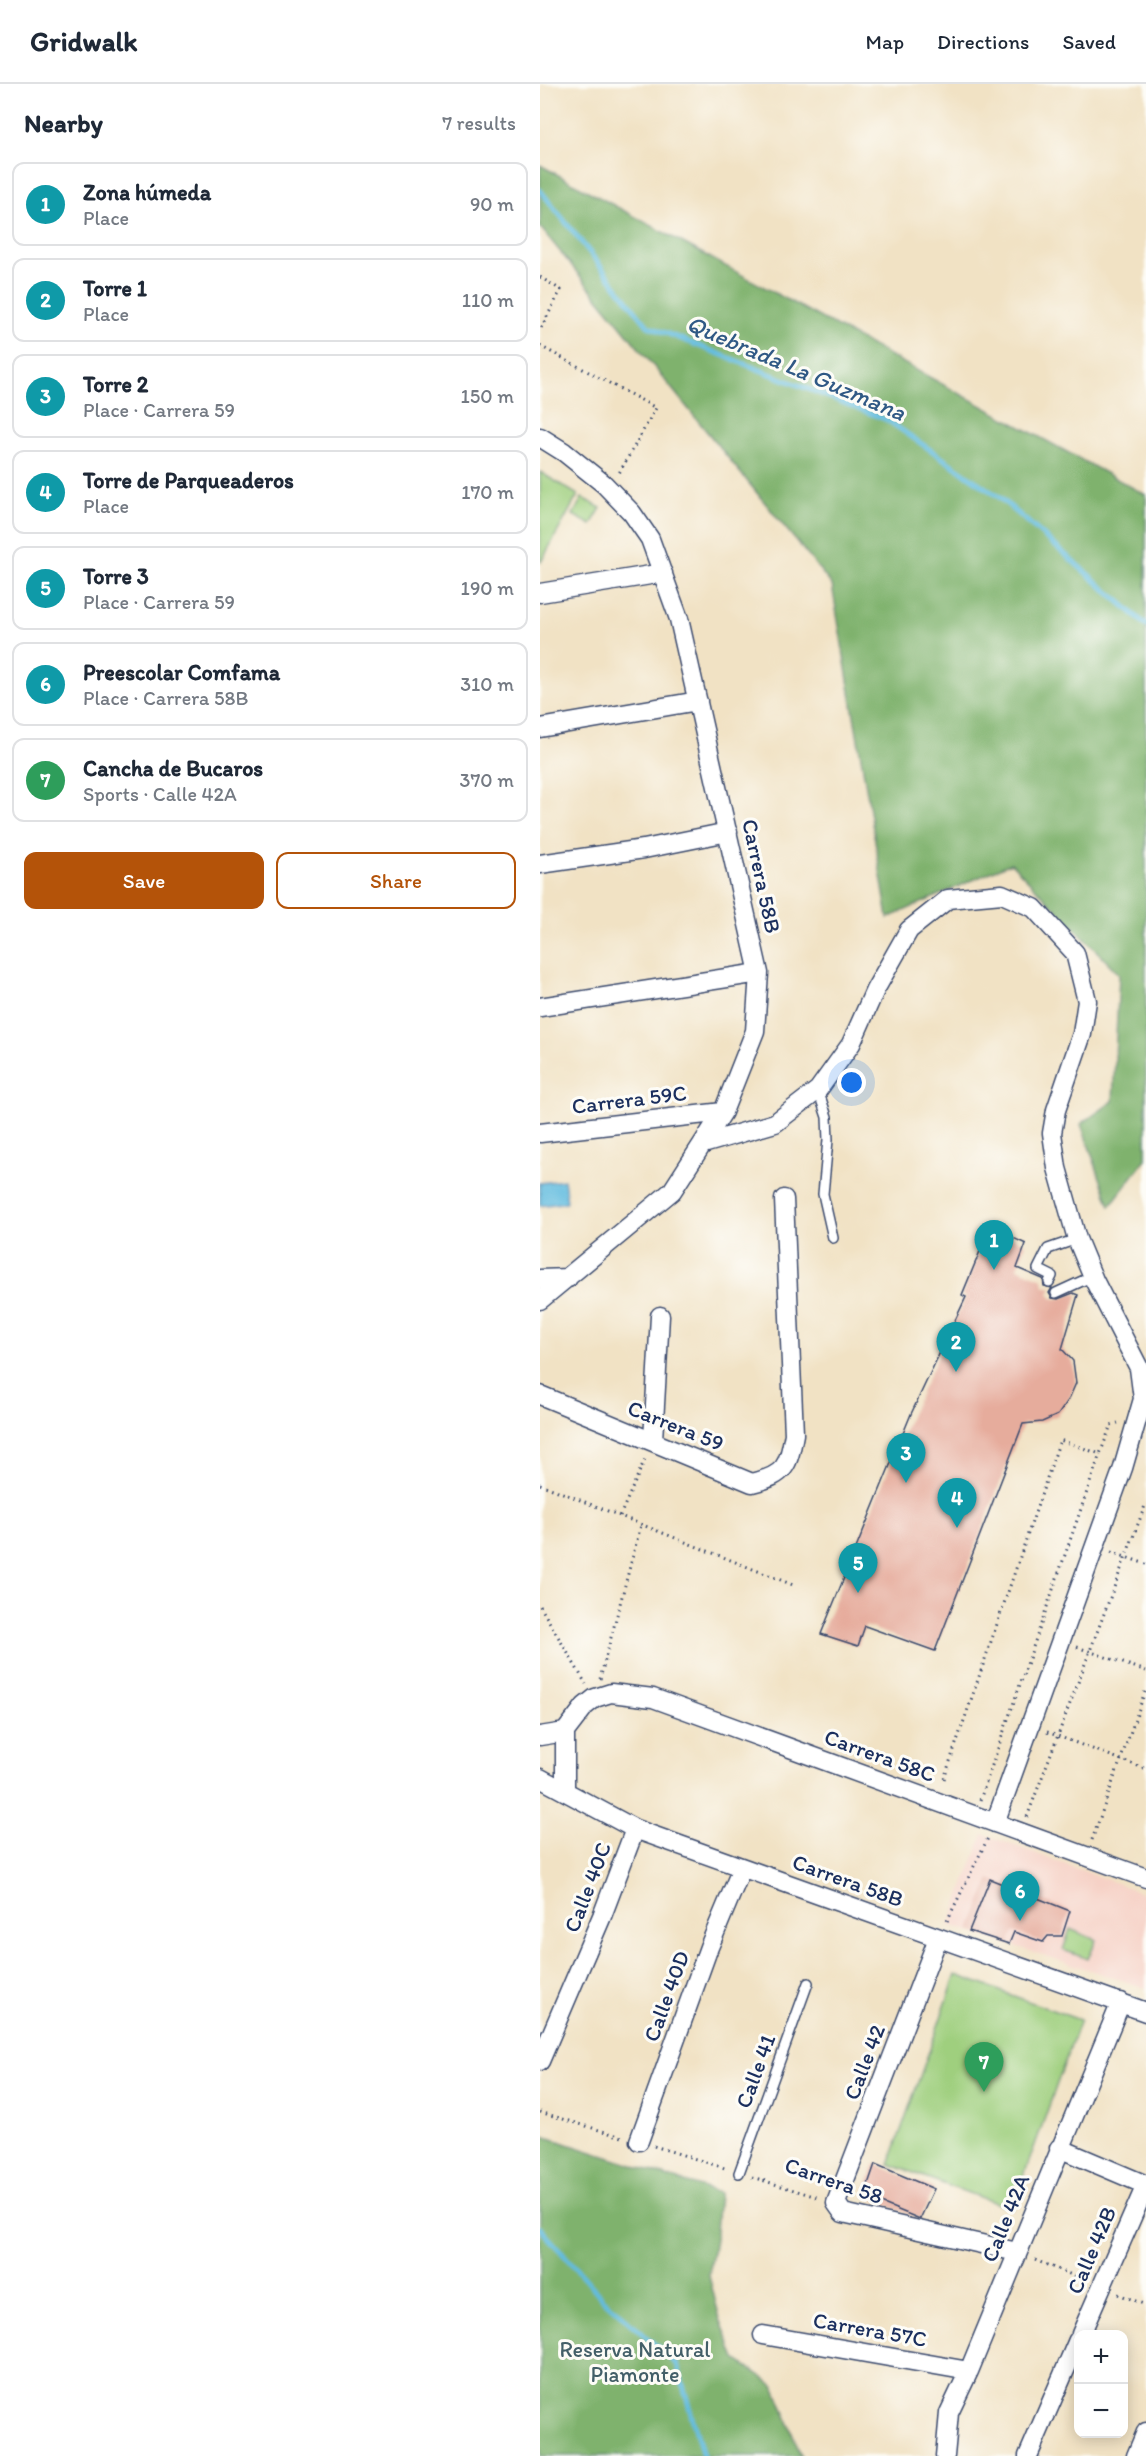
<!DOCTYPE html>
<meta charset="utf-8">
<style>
body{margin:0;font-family:Itim,sans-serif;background:#f6f6f7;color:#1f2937}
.controls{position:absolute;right:18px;bottom:18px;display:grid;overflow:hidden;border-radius:12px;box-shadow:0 3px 15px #0003}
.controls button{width:54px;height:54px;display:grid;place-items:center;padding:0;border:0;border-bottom:2px solid #e0e1e3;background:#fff;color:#1f2937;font:30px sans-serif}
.you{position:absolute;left:312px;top:999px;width:21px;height:21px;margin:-15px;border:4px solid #fff;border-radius:50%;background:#1a73e8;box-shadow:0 0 0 9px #1a73e833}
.badge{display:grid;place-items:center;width:39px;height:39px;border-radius:50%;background:#b45309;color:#fff;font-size:20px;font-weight:700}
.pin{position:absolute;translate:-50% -50px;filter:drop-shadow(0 2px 3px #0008)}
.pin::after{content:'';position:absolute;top:32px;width:21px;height:18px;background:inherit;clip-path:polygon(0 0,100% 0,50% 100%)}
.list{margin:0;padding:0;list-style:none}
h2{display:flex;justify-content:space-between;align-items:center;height:78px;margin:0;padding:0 24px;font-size:26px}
h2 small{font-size:20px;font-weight:400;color:#747a83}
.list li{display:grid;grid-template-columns:39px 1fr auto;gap:18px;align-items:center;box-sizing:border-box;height:84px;margin:0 12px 12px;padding:0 12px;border:2px solid #e0e1e3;border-radius:12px}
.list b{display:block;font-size:22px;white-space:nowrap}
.list p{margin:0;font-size:20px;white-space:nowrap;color:#747a83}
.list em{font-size:20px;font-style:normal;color:#747a83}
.actions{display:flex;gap:12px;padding:18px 24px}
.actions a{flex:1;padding:14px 0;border:2px solid #b45309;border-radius:12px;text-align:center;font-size:21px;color:#b45309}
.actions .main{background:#b45309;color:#fff}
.map{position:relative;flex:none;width:606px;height:2372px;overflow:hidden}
header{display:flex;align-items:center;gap:36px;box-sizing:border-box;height:84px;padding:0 30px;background:#fff;border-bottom:2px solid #e0e1e3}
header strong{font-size:28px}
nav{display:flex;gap:33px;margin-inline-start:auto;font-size:21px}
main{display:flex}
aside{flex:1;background:#fff}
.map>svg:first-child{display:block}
.built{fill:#f6d1c6}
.green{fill:#9fcf7e;stroke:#5d7f6e;stroke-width:1.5}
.forest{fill:#7fb26d;stroke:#4d7066;stroke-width:1.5}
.water{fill:#62bcdf;stroke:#3e769e;stroke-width:1.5}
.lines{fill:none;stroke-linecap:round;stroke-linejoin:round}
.stream{stroke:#62bcdf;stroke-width:5}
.building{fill:#e6ac9c}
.lane-casing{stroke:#3b4a6d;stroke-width:12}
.street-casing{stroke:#3b4a6d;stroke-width:21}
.path{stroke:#3b4a6d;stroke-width:3;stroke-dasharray:1.5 4.5;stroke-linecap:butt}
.lane{stroke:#fff;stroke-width:9}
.street{stroke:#fff;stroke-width:18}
.labels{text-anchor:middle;stroke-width:6;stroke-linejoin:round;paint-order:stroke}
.street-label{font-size:22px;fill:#1b2f5e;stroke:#fdfcf7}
.park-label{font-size:22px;fill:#435f68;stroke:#fdfcf7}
.water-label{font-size:24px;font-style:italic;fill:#305985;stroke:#fdfcf7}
</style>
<header>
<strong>Gridwalk</strong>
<nav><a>Map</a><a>Directions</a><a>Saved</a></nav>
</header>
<main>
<aside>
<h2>Nearby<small>7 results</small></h2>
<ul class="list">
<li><span class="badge" style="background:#0f9aa8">1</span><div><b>Zona húmeda</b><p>Place</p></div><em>90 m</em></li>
<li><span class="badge" style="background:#0f9aa8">2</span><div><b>Torre 1</b><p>Place</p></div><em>110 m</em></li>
<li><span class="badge" style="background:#0f9aa8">3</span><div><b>Torre 2</b><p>Place · Carrera 59</p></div><em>150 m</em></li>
<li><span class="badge" style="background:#0f9aa8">4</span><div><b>Torre de Parqueaderos</b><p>Place</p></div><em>170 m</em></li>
<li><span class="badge" style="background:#0f9aa8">5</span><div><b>Torre 3</b><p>Place · Carrera 59</p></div><em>190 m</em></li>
<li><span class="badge" style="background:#0f9aa8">6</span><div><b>Preescolar Comfama</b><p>Place · Carrera 58B</p></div><em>310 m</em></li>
<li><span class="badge" style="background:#2e9e5b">7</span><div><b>Cancha de Bucaros</b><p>Sports · Calle 42A</p></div><em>370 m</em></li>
</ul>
<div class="actions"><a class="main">Save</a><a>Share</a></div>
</aside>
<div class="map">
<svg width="606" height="2372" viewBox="0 0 606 2372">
<rect width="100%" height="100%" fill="#fdfcf7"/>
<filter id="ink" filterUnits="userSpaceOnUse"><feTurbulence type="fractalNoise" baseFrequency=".0167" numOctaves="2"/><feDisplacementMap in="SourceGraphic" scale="12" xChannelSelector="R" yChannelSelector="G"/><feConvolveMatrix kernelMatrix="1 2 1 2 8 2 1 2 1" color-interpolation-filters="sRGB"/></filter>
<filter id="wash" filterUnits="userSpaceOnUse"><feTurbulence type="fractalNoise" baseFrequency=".008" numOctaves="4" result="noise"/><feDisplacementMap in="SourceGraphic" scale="24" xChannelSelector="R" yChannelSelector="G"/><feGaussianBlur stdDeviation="1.35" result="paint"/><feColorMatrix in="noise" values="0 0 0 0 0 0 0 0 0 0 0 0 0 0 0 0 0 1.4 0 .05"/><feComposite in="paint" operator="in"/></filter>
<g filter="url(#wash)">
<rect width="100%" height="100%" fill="#f1e2c4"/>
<path class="built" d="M 443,1750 L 606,1810 L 606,1904 L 409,1841 Z"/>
<path class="green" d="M 0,388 L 38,411 L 1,478 L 0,477 Z
M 42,414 L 61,424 L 51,441 L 33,431 Z
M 530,1845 L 556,1856 L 548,1875 L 523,1866 Z
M 416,1891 L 540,1936 L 472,2125 L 349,2080 Z"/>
<path class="forest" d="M 0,81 L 606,411 L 606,1075 L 570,1122 L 541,1040 L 573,1017 L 579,890 L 471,779 L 348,834 L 292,501 L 0,143 Z
M 0,2051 L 179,2109 L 176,2149 L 169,2192 L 180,2235 L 196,2275 L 234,2301 L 261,2372 L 0,2372 Z"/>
<path class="water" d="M 24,1096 L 27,1118 L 0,1122 L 0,1099 Z"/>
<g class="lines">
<path class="stream" d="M 0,106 L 108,242 L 347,336 L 459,413 L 606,541
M 0,2144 L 64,2216 L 137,2280 L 163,2372"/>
</g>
<g id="blocks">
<path class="building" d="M 450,1143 L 486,1160 L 477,1184 L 503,1195 L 504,1202 L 512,1204 L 509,1209 L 512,1214 L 518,1215 L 533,1209 L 538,1211 L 522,1265 L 533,1277 L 536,1299 L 529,1315 L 518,1331 L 502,1338 L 483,1340 L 395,1567 L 325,1542 L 318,1562 L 281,1550 L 371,1330 L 426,1213 L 422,1211 Z
M 450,1795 L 530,1827 L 522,1852 L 508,1852 L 503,1858 L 474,1848 L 469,1860 L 429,1847 Z
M 335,2080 L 394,2105 L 380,2135 L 324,2112 Z"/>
</g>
</g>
<g filter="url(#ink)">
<use href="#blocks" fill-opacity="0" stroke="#3b4a6d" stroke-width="1.5"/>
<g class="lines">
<g class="lane-casing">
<path id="lane" d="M 278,1006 L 287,1033 L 288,1056 L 283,1110 L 293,1154
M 509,1198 L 512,1192 L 498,1185 L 508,1165 L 537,1155
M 516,1209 L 553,1192
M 199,2089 L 268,1899"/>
</g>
<g class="street-casing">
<path id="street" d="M 0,353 L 24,368 L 64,400 L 92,429 L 110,455 L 139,535 L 219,889 L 215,947 L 183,1028 L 132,1107 L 0,1216
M 0,509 L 123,489
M 0,644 L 158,617
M 0,780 L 104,765 L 188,748
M 0,923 L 219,889
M 0,1049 L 183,1028
M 163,1060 L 235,1039 L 278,1006 L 311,960 L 335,906 L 369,846 L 408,815 L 462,810 L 494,824 L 535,869 L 547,917 L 542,950 L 516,1026 L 512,1049 L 517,1084 L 537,1155 L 554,1196 L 599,1284 L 603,1315 L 583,1384 L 455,1739
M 0,1195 L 28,1194
M 0,1311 L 212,1399 C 246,1391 248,1382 254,1350 L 244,1115
M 113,1356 L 120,1232
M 0,1652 L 25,1648
M 0,1694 L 95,1745 L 606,1928
M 25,1707 L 25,1648 L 45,1622 L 55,1614 L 71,1609 L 113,1614 L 606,1794
M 398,1854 L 296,2119 L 303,2129 L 477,2168
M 0,1977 L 62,1832 L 95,1745
M 99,2057 L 169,1863 L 202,1784
M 519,2064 L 606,2101
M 541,2250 L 606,2101
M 223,2251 L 429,2287
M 405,2372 L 409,2329 L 429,2287 L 581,1918
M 488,2372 L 538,2256
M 596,2372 L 606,2348"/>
</g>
<path class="path" d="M 0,193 L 21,206 L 0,246
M 0,262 L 116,324 L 78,391
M 0,1400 L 253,1501
M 80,1432 L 105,1375
M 571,1468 L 606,1480
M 0,1522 L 46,1600
M 537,1563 L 606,1587
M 60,1595 L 101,1441
M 507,1648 L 606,1685
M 404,1695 L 520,1356 L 560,1370 L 571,1341 L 578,1339
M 440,1716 L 560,1370
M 487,1733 L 606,1419
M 552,1756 L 606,1605
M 407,1837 L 448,1754
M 0,2028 L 82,2053
M 114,2062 L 188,2085
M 212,2093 L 280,2114
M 495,2176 L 544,2196
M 578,2210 L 606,2221"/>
<use href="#lane" class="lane"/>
<use href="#street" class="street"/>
</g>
</g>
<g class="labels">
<g class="street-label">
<text transform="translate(222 792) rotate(78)" y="8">Carrera 58B</text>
<text transform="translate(89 1015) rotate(-7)" y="8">Carrera 59C</text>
<text transform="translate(136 1341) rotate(22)" y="8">Carrera 59</text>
<text transform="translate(340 1671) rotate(20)" y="8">Carrera 58C</text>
<text transform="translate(308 1796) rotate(20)" y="8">Carrera 58B</text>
<text transform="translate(47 1803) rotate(-69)" y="8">Calle 40C</text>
<text transform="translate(126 1912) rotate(-70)" y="8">Calle 40D</text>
<text transform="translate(324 1978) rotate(-69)" y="8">Calle 42</text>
<text transform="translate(215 1987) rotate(-70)" y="8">Calle 41</text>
<text transform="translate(294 2096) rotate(19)" y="8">Carrera 58</text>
<text transform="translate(465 2134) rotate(-68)" y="8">Calle 42A</text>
<text transform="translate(551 2166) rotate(-67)" y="8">Calle 42B</text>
<text transform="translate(330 2245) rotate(10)" y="8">Carrera 57C</text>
</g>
<g class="park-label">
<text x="95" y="2273">Reserva Natural<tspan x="95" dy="25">Piamonte</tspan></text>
</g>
<g class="water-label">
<text transform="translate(256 284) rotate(23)" y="8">Quebrada La Guzmana</text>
</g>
</g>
</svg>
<div class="controls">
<button>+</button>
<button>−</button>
</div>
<div class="you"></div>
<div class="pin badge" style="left:454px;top:1186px;background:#0f9aa8">1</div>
<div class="pin badge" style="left:416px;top:1288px;background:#0f9aa8">2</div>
<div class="pin badge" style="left:366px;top:1399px;background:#0f9aa8">3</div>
<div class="pin badge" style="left:417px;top:1444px;background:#0f9aa8">4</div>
<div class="pin badge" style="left:318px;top:1509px;background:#0f9aa8">5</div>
<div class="pin badge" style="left:480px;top:1837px;background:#0f9aa8">6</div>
<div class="pin badge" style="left:444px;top:2008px;background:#2e9e5b">7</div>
</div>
</main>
